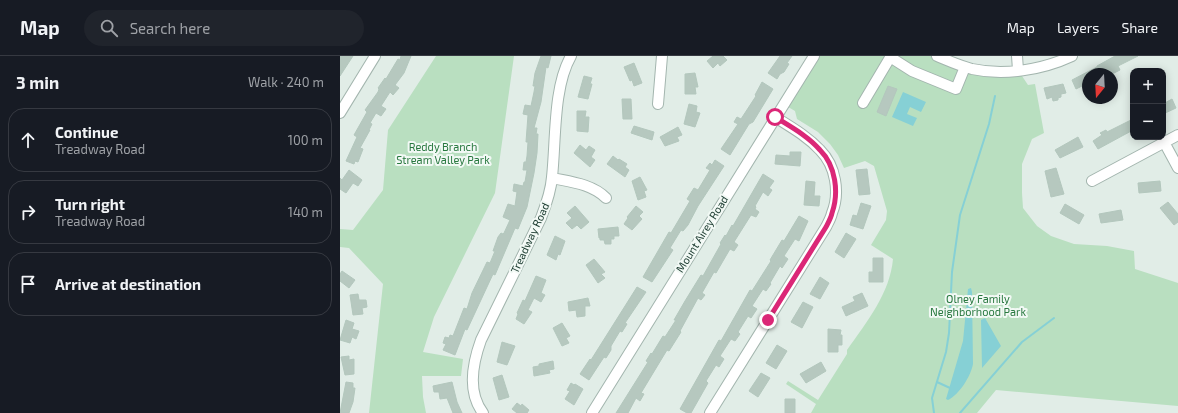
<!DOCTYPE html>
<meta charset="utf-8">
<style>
body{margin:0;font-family:"Exo 2",sans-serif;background:#20242c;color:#f1f3f6}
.controls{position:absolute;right:12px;top:12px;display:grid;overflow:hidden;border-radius:8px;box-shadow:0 2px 10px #0003}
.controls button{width:36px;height:36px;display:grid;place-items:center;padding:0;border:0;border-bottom:1px solid #363941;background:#171b24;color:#f1f3f6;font:20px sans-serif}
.compass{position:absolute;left:742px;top:12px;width:36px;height:36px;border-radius:50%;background:#171b24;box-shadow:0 2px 10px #0003;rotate:198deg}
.stop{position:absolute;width:12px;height:12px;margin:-9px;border:3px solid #db2777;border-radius:50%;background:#fff}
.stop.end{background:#db2777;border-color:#fff;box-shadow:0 1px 4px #0008}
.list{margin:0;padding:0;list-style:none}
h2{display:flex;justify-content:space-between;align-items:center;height:52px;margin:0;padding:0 16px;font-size:17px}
h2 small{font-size:13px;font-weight:400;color:#9ea1a6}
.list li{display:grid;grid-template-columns:26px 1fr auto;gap:12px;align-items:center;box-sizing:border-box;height:64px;margin:0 8px 8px;padding:0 8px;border:1px solid #363941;border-radius:16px}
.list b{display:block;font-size:15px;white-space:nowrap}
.list p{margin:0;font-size:13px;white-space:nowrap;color:#9ea1a6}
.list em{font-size:13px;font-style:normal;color:#9ea1a6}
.icon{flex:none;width:22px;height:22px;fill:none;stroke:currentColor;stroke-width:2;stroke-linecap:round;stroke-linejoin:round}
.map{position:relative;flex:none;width:838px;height:357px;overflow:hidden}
header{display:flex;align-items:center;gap:24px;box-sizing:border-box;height:56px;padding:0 20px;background:#171b24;border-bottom:1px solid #363941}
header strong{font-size:19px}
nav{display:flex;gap:22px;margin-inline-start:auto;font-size:14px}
.search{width:280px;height:36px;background:#20242c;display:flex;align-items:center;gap:10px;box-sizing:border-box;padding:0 14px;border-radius:22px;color:#9ea1a6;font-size:15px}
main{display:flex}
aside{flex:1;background:#171b24}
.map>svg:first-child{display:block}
.green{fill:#b9dfc0}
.water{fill:#86d0d5}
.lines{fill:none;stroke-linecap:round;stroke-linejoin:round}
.stream{stroke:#86d0d5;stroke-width:2}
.building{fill:#b6c8bf;stroke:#b3c7bd}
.minor-casing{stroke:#a3b5ae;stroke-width:12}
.minor{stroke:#fff;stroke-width:10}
.route{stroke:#db2777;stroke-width:5}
.labels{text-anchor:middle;stroke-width:4;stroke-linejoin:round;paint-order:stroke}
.park-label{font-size:11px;fill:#28783f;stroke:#f2f9f5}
.street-label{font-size:11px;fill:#203f34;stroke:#f2f9f5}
</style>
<header>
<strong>Map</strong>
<div class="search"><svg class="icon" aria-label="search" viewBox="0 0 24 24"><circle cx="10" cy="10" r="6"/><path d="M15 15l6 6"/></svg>Search here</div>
<nav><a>Map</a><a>Layers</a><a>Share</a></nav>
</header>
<main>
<aside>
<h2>3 min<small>Walk · 240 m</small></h2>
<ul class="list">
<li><svg class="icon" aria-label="ahead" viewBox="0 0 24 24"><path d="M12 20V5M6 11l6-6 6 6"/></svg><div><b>Continue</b><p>Treadway Road</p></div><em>100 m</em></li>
<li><svg class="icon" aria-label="right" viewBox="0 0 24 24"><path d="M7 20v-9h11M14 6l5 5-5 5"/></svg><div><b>Turn right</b><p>Treadway Road</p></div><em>140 m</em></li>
<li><svg class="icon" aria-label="arrive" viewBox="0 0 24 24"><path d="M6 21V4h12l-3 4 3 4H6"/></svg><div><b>Arrive at destination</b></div></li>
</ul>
</aside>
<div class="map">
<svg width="838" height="357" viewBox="0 0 838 357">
<rect width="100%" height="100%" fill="#e1ede7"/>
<path class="green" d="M 96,0 L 174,0 L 155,137 L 94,261 L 83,296 L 123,303 L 121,320 L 82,320 L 83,341 L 86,357 L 29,357 L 43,228 L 9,192 L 0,191 L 0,173 L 13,174 L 43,134 L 48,74 Z
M 474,0 L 597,0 L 625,11 L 678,14 L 688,29 L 695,28 L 704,77 L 692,83 L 682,108 L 682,137 L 683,152 L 697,170 L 711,180 L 734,188 L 767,190 L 794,195 L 795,213 L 838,227 L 838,350 L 656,334 L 637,357 L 471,357 L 476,348 L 446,328 L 448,325 L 478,344 L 507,298 L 507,294 C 527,266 550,237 553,203 L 531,189 L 546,164 L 547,155 L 534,110 L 525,105 L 504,112 L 498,99 L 490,88 L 478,76 L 457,63 L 455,55 L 443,48 Z"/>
<path class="water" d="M 563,36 L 586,46 L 581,56 L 570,51 L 567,58 L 577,62 L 573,70 L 552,61 Z
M 631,232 L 632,236 L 633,308 C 631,320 619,339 608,344 L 606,343 L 623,285 L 628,233 Z
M 645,262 L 661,290 L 642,312 L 641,264 Z"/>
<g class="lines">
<path class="stream" d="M 597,326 L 610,332
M 594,357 L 592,342 L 606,296 L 609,277 L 612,216 L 620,159 L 649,68 L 655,40
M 620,357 L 682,286 L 714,262"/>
</g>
<path class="building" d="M 0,0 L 13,0 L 0,20 Z
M 61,0 L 71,0 L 64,17 L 55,29 L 59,32 L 53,39 L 50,36 L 41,50 L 46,53 L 41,60 L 36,57 L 30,67 L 32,68 L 29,74 L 30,74 L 20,92 L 23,93 L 18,106 L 15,105 L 14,108 L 6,105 L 17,81 L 14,79 L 27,56 L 25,54 L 38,36 L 39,33 L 38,32 L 45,22 L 46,23 L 58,3 L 60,4 Z
M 201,0 L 211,0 L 208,12 L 206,11 L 201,46 L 194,72 L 197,72 L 196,78 L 198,78 L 197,97 L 194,117 L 187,151 L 178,173 L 175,172 L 155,219 L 153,218 L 127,274 L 125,273 L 115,299 L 103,294 L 106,288 L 103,287 L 105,281 L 109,282 L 110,279 L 113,280 L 124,252 L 127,253 L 132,237 L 147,206 L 150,207 L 155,195 L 153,195 L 158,181 L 161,177 L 163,178 L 164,177 L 170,164 L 163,161 L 168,148 L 175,150 L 177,136 L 173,135 L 174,128 L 183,130 L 184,126 L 185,126 L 187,114 L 183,114 L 184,106 L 186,106 L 187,100 L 188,86 L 186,86 L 188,59 L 183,58 L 185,49 L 191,50 L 194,36 L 195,30 L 193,30 L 195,17 Z
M 373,0 L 383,0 L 387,4 L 380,10 L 378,7 L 373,12 L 367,5 Z
M 440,0 L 452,0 L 447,7 L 449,8 L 444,16 L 440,18 L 437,23 L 428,17 Z
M 775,0 L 798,0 L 778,10 L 780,14 L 772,18 L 748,18 L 748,27 L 736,33 L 732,24 L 757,11 L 757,10 Z
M 294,7 L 302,27 L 294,30 L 292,24 L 290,25 L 284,11 Z
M 355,17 L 358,31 L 355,31 L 356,38 L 345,38 L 345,18 Z
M 244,20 L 252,22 L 250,28 L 252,28 L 248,43 L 238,41 Z
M 422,26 L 433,33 L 413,66 L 409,68 L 390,99 L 381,93 L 398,68 L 394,66 L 397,61 L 401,63 L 416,40 L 415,39 Z
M 723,28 L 726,37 L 721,38 L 721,41 L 718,42 L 718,44 L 713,45 L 712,41 L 707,43 L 704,32 Z
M 548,30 L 557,33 L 546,60 L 537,56 Z
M 282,43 L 291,43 L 292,63 L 283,63 Z
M 832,43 L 836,52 L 823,58 L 823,48 Z
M 349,48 L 357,50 L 356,56 L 360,57 L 355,71 L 344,68 Z
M 237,55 L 246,55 L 245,61 L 249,61 L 248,76 L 237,75 Z
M 793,63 L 793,74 L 758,93 L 753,85 L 762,79 L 760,77 L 766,74 L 767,76 Z
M 294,70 L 314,76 L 312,84 L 291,77 Z
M 338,71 L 342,79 L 337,81 L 339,85 L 325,90 L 320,81 Z
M 738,81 L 743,91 L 720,102 L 715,94 Z
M 240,89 L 246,94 L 249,90 L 255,94 L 251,101 L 255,104 L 250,111 L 234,97 Z
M 450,96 L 461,96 L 460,110 L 435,108 L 436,99 L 450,100 Z
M 273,100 L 278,104 L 279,103 L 287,108 L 285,111 L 289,114 L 285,121 L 267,108 Z
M 375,104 L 384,110 L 358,150 L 348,169 L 343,175 L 341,174 L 330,192 L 333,194 L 312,226 L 303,221 L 329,176 L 331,177 L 350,145 L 347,143 L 354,132 L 358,134 L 370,114 L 366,112 L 370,107 L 372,109 Z
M 716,112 L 724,138 L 711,141 L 705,115 Z
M 527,113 L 530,138 L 519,139 L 516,114 Z
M 9,114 L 22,124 L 18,130 L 13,127 L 6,137 L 0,133 L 0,122 L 2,124 Z
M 423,118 L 434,125 L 429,132 L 432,134 L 428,140 L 423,136 L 415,150 L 416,151 L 415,153 L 419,156 L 416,161 L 411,159 L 394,186 L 398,189 L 394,195 L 390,193 L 376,217 L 374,216 L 362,237 L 365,239 L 361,244 L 358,242 L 340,275 L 341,276 L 329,295 L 327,294 L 301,337 L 304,338 L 300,345 L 296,342 L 288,357 L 276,357 L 308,306 L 306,305 L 311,297 L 312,298 L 323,280 L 325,281 L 336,264 L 334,264 L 345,245 L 361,219 L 363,220 L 381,188 L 380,187 L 385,179 L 386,180 L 392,169 L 393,170 Z
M 300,121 L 307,134 L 304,135 L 306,141 L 298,144 L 292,125 Z
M 466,125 L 475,126 L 474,140 L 480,140 L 479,150 L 464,149 Z
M 820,125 L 821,135 L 799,137 L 798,127 Z
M 828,146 L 838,158 L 838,166 L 834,169 L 820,152 Z
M 521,147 L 531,150 L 523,173 L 510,169 L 513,159 L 517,160 Z
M 725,148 L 744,159 L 739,168 L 720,157 Z
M 235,150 L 249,166 L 241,173 L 237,169 L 232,173 L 226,167 L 232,162 L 227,157 Z
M 296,150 L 303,156 L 299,160 L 302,163 L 292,174 L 284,168 L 288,162 L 287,161 Z
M 781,154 L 783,164 L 761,167 L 759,158 Z
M 459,160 L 468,165 L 459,185 L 455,183 L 444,200 L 448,203 L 442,212 L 440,210 L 430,227 L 431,228 L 426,235 L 423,233 L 412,250 L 417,253 L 411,262 L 408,260 L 398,276 L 400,278 L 395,285 L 391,283 L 380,300 L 384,303 L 379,311 L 376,309 L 366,325 L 368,327 L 351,357 L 347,357 L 340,353 L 379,284 L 381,285 L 410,234 L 412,235 L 431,205 L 430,204 L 442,184 L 444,185 Z
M 278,171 L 279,180 L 274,180 L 274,183 L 271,183 L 271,188 L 265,188 L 264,184 L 260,184 L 260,182 L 259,182 L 258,173 Z
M 506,177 L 516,183 L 504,202 L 495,196 Z
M 215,180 L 225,185 L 220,199 L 218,198 L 216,204 L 207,199 Z
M 533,202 L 543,202 L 543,226 L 529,226 L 529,216 L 533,216 Z
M 254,203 L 265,216 L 261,218 L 265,222 L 258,227 L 246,209 Z
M 2,215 L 15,224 L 9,232 L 0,225 L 0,218 Z
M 196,220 L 206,224 L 201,237 L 205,239 L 201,246 L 194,242 L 188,254 L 192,256 L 184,268 L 176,263 L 178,258 L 177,257 L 183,244 L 185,245 Z
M 480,221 L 489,227 L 480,243 L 470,238 Z
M 297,231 L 306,236 L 285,267 L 287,268 L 282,276 L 280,275 L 271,290 L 271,294 L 266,302 L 264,301 L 249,324 L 240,318 L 250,303 L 251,304 Z
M 522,237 L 528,250 L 506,260 L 502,251 L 515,245 L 513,241 Z
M 18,238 L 19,244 L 26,244 L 27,251 L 22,252 L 23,258 L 13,259 L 10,239 Z
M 248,242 L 250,250 L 245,250 L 245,260 L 237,261 L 236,254 L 229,255 L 228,246 Z
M 463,246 L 473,251 L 462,272 L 451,266 Z
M 6,264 L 14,267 L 12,273 L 19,275 L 16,283 L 12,281 L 10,287 L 0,284 Z
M 222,267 L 230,280 L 226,282 L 229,287 L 222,290 L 213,272 Z
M 488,273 L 501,274 L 500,279 L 502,279 L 502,289 L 498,289 L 498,296 L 488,296 Z
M 162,286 L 175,290 L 167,309 L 157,306 Z
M 437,289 L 447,295 L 436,313 L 426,307 Z
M 9,300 L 9,304 L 14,303 L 14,318 L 5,319 L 1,301 Z
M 213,305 L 214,313 L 209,314 L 210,317 L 194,320 L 193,311 L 199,310 L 199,308 Z
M 481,306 L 486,315 L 466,327 L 460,318 Z
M 421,317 L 430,322 L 418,341 L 409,335 Z
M 162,319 L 169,341 L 159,344 L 153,322 Z
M 6,326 L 13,327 L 13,332 L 15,332 L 13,346 L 9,357 L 0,357 Z
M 112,326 L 117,346 L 122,357 L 113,357 L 107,342 L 100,343 L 99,336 L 94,336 L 93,330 Z
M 231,327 L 234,329 L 235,328 L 243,333 L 234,349 L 225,343 L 230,335 L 227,334 Z
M 445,343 L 455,343 L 455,357 L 445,357 Z
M 177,347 L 181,350 L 182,348 L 189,354 L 187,357 L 177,357 L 172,353 Z"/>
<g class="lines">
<g class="minor-casing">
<path id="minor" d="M 597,0 C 609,5 620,10 632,13 C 664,20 702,14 732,0
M 677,0 L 678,14
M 550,1 L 572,15 L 616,33 L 625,11
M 523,47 L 551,0
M 318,48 L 322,0
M 0,57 L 35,0
M 824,86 L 838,112
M 212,122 C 231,126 252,128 266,142
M 752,125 L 838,79
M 143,357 C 127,336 133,306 141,284 L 201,162 C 206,149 211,135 212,121 C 216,85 213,31 231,0
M 252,357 L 474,0
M 370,357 L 486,171 C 488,167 491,162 492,157 C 500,137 496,110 480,94 C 467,80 451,71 435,61"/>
</g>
<use href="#minor" class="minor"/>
</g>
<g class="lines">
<path class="route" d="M 428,264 L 486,171 C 488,167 491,162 492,157 C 499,137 496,110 480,94 C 468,80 451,71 435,61"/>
</g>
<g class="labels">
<g class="park-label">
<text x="103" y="95">Reddy Branch<tspan x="103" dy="13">Stream Valley Park</tspan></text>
<text x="638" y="247">Olney Family<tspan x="638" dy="13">Neighborhood Park</tspan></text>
</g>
<g class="street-label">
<text transform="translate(362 178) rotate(-58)" y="4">Mount Airey Road</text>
<text transform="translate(190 182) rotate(-65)" y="4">Treadway Road</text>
</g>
</g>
</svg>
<div class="controls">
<button>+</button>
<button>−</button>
</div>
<svg class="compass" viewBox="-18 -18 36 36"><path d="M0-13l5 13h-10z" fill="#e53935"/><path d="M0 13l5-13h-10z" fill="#9ea1a6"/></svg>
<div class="stop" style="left:435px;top:61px"></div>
<div class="stop end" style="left:428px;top:264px"></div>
</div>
</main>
